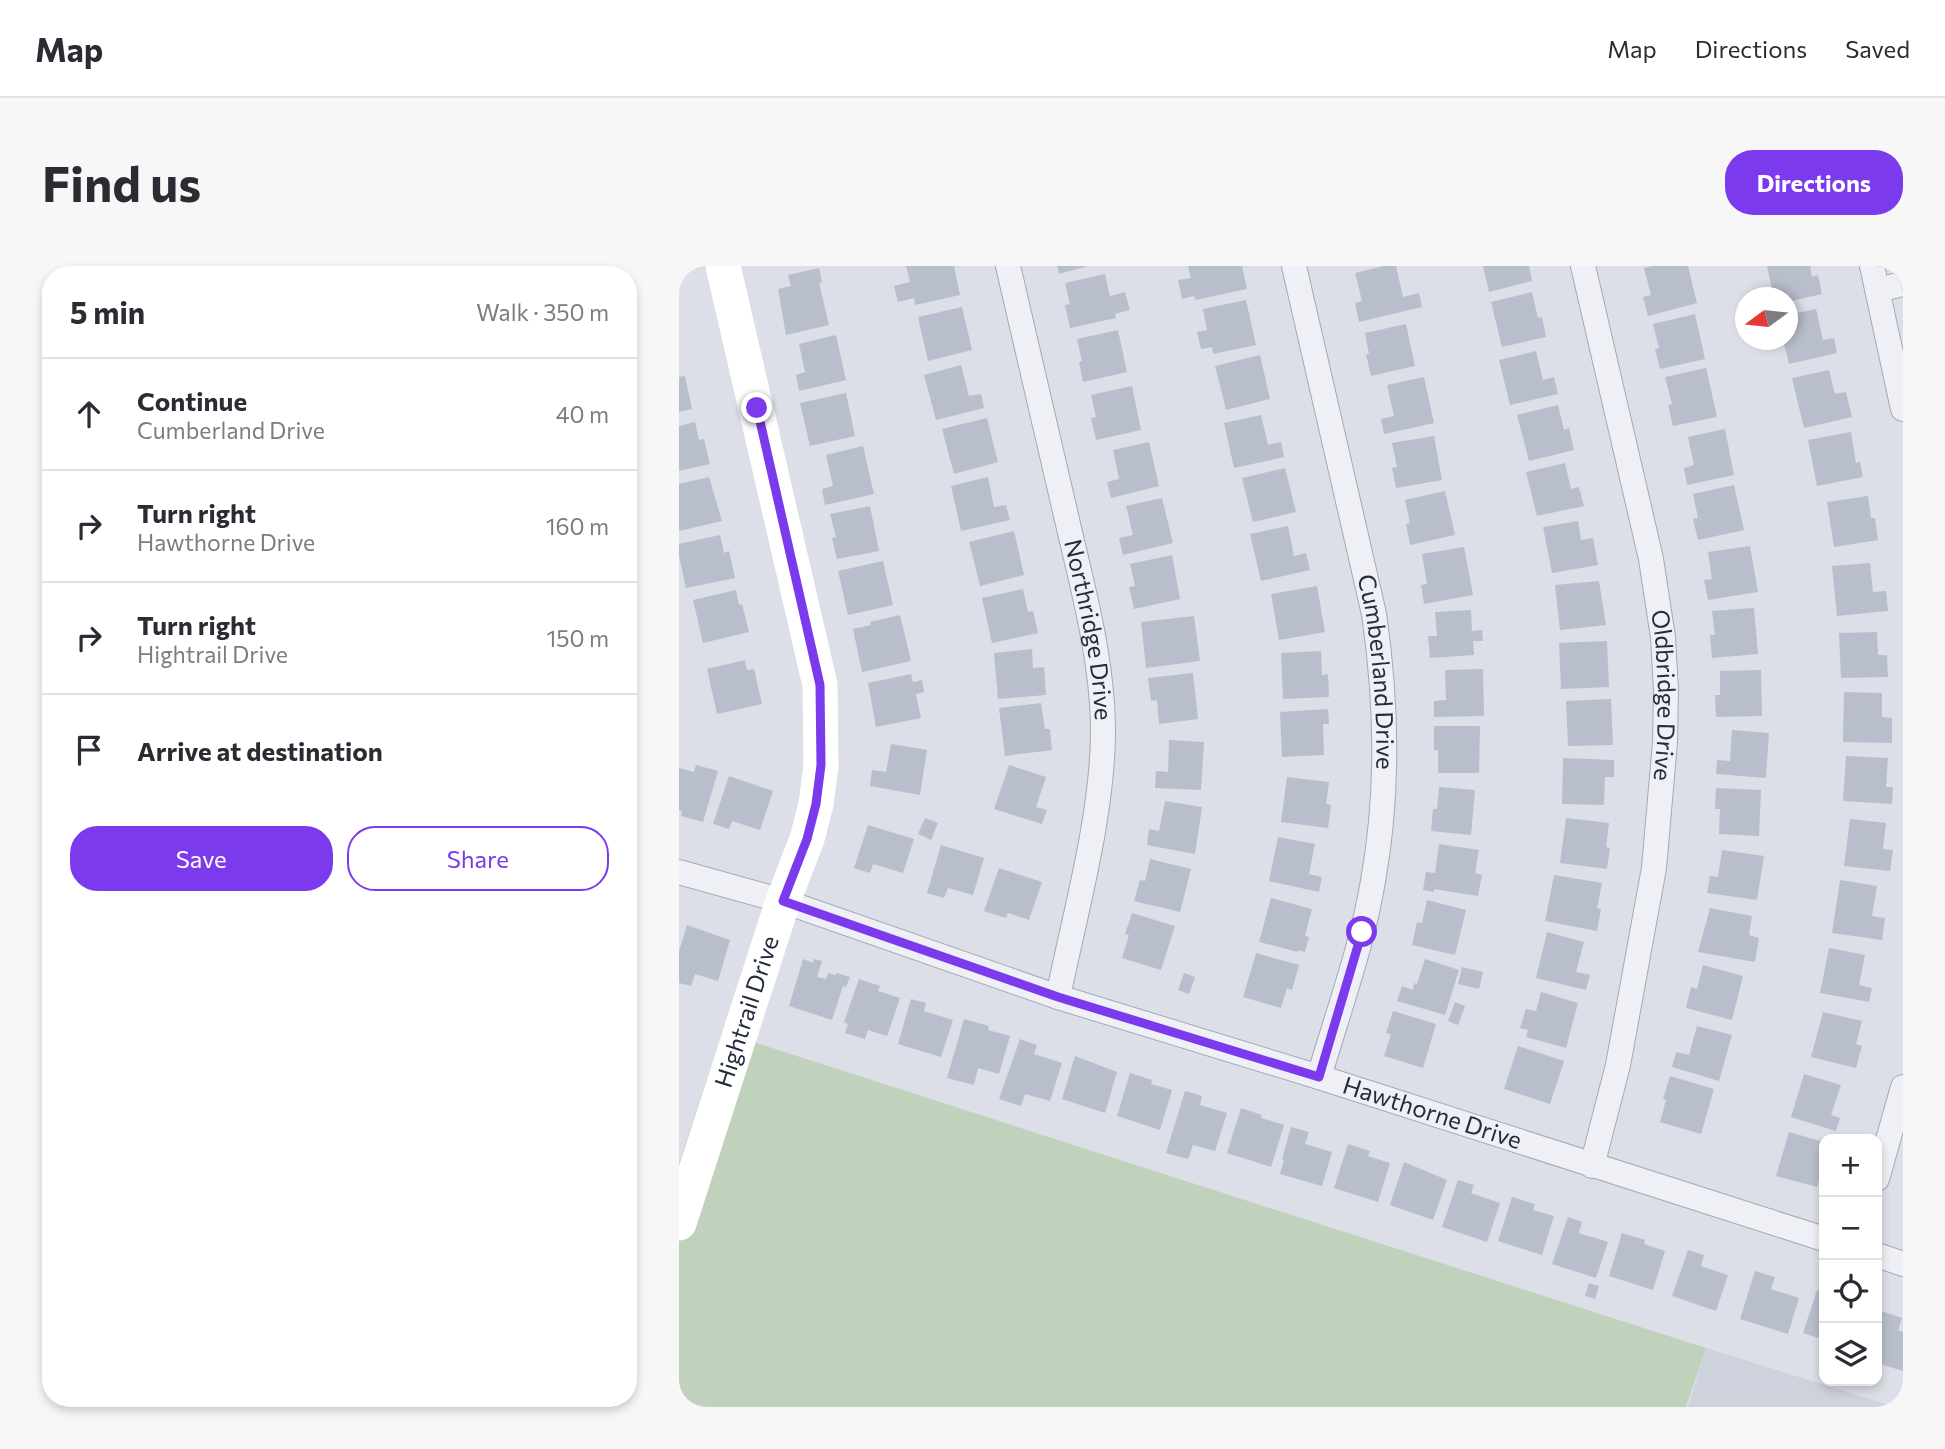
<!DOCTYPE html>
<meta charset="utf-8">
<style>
body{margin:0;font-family:Commissioner,sans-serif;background:#f7f7f7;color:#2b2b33}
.controls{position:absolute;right:21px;bottom:21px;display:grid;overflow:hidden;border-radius:14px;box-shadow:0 4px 10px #0003}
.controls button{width:63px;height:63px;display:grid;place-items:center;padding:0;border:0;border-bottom:2px solid #e1e1e2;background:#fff;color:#2b2b33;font:35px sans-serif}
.compass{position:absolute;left:1056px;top:21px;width:63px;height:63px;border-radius:50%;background:#fff;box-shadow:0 4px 10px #0003;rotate:255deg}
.stop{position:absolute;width:21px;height:21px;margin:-16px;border:5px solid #7c3aed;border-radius:50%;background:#fff}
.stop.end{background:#7c3aed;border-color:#fff;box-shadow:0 2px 7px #0008}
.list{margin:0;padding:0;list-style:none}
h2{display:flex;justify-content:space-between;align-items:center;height:91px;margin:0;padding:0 28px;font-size:30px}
h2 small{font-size:23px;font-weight:400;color:#7c7c81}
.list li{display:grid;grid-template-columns:46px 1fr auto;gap:21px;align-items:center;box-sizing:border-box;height:112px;padding:0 28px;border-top:2px solid #e1e1e2}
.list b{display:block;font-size:26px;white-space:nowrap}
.list p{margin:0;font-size:23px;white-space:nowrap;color:#7c7c81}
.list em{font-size:23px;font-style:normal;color:#7c7c81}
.actions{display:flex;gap:14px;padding:21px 28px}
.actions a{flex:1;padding:16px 0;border:2px solid #7c3aed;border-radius:28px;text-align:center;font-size:24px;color:#7c3aed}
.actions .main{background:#7c3aed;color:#fff}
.icon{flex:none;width:38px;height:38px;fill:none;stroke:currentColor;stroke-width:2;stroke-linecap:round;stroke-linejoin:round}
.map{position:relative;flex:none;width:1224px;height:1141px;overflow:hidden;border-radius:28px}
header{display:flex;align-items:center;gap:42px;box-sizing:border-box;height:98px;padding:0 35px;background:#fff;border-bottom:2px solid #e1e1e2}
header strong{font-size:33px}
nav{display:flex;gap:38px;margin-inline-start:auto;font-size:24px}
.intro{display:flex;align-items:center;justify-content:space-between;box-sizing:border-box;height:168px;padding:0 42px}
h1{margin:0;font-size:49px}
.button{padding:18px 32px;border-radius:28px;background:#7c3aed;color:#fff;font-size:24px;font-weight:700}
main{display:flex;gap:42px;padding:0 42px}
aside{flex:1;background:#fff;border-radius:28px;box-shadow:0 4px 10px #0003}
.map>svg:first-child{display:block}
.built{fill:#cdd2dd}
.green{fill:#c0d2bc}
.building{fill:#b8becb}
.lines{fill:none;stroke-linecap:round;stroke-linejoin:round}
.street-casing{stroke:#a5a9b5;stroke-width:26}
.street{stroke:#eff0f5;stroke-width:24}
.secondary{stroke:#fff;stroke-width:35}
.route{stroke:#7c3aed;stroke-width:9}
.labels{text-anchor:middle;stroke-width:5;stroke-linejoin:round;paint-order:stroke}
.street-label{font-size:24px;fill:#242c3f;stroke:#ebeef5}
</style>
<header>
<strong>Map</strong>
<nav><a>Map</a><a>Directions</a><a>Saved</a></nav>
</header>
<div class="intro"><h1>Find us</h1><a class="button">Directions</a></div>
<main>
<aside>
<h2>5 min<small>Walk · 350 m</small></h2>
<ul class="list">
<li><svg class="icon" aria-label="ahead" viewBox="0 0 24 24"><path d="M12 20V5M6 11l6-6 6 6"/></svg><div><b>Continue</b><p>Cumberland Drive</p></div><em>40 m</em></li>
<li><svg class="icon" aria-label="right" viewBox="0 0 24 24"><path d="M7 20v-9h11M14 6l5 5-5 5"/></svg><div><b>Turn right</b><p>Hawthorne Drive</p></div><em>160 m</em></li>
<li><svg class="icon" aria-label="right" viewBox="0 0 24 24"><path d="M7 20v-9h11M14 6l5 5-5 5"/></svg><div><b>Turn right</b><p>Hightrail Drive</p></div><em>150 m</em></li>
<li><svg class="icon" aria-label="arrive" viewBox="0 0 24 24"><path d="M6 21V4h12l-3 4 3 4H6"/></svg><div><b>Arrive at destination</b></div></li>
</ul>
<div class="actions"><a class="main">Save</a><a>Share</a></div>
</aside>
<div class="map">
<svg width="1224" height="1141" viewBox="0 0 1224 1141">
<rect width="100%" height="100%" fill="#dcdfe7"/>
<path class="built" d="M 1027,1082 L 1216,1141 L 1009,1141 Z"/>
<path class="green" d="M 43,766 L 1027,1082 L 1007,1141 L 0,1141 L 0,898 Z"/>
<path class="building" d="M 227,0 L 275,0 L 281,29 L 236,39 L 235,32 L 219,36 L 215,20 L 231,16 Z
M 378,0 L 406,0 L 406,1 L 380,8 Z
M 509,0 L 563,0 L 568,23 L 516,34 L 515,30 L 503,33 L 499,14 L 512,12 Z
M 705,0 L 717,0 L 724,31 L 740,27 L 743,41 L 680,56 L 676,37 L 683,35 L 676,7 Z
M 804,0 L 850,0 L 853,15 L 810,26 Z
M 973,0 L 1009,0 L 1018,37 L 969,50 L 964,31 L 972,29 L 965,2 Z
M 1088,0 L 1131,0 L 1133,11 L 1139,9 L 1143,28 L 1108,36 L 1108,32 L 1095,32 Z
M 140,2 L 143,16 L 140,17 L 150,59 L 107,69 L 99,23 L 112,20 L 109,9 Z
M 426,8 L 431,30 L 446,26 L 451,44 L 436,48 L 437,52 L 391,62 L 386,39 L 391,38 L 386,17 Z
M 853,26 L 859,52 L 863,51 L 867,71 L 823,81 L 812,36 Z
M 567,34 L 577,79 L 534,88 L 533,81 L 522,83 L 518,66 L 528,64 L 524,43 Z
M 283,41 L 293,84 L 249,95 L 239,51 Z
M 1137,43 L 1144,74 L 1155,72 L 1158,87 L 1110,98 L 1104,74 L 1108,74 L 1108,49 Z
M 1016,48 L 1026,93 L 981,103 L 976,83 L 980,82 L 974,58 Z
M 727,58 L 736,100 L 692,110 L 687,88 L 690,88 L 686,67 Z
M 439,64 L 448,106 L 404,116 L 400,96 L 403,95 L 398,73 Z
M 157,69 L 167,114 L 120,125 L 117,109 L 126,106 L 120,78 Z
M 857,85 L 864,114 L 875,111 L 879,128 L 831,139 L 820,94 Z
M 581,89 L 591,133 L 547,144 L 536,100 Z
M 282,99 L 290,130 L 302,128 L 305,142 L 257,154 L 245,109 Z
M 1027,102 L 1038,151 L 994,160 L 989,139 L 993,138 L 986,111 Z
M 1150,104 L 1156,128 L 1167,126 L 1173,151 L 1125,162 L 1113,112 Z
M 6,110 L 13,143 L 0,146 L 0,111 Z
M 745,111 L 755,157 L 705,168 L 702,153 L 715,150 L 708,119 Z
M 453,120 L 462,164 L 417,174 L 412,152 L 417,151 L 412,129 Z
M 167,127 L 176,170 L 131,180 L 121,137 Z
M 879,139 L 885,164 L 890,162 L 895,184 L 850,195 L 838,149 Z
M 582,149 L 589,179 L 602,176 L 605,191 L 555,202 L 545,157 Z
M 308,152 L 319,196 L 275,208 L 263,163 Z
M 16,156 L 20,174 L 25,173 L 31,198 L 0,205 L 0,160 Z
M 1046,163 L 1055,209 L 1008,219 L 1005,202 L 1015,199 L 1009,171 Z
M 1172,166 L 1177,197 L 1181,196 L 1184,211 L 1138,220 L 1129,174 Z
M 755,170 L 763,214 L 717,222 L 713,202 L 718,201 L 713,177 Z
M 470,176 L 480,220 L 432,232 L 428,216 L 440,213 L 434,184 Z
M 184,180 L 195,228 L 146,239 L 143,223 L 154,220 L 147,189 Z
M 886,197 L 892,223 L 900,221 L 905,240 L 858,250 L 847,206 Z
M 606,202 L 617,246 L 574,256 L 563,212 Z
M 30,211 L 43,255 L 0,265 L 0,218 Z
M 309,211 L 315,241 L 327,239 L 331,254 L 282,265 L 272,220 Z
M 1055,219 L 1065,264 L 1019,274 L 1014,253 L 1019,252 L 1014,228 Z
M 766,225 L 776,269 L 731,279 L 727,258 L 731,257 L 726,234 Z
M 1189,230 L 1192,252 L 1196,252 L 1199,274 L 1155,281 L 1148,236 Z
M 483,232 L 494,277 L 444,289 L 440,272 L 454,269 L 447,240 Z
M 191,240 L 200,285 L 158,293 L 153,272 L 157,271 L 151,248 Z
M 899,255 L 902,274 L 914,272 L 919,299 L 873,307 L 864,261 Z
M 609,260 L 615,290 L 627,287 L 631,304 L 582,315 L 571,268 Z
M 335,265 L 345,309 L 301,320 L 290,276 Z
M 41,269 L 45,287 L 50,285 L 56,312 L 7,322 L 0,290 L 0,278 Z
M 1071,280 L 1079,326 L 1029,334 L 1025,314 L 1033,313 L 1029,286 Z
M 785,281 L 794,329 L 745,338 L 742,319 L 748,318 L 743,288 Z
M 493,289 L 501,333 L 455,343 L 450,321 L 456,320 L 451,298 Z
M 204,295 L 214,339 L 169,349 L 159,305 Z
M 1191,297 L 1194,326 L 1207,325 L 1209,345 L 1158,350 L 1153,300 Z
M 920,315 L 927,359 L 881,364 L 876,319 Z
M 638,320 L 646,366 L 600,374 L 592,328 Z
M 344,323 L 349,346 L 354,345 L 359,367 L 313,377 L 303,332 Z
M 57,324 L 60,339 L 63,338 L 70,366 L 24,377 L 14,334 Z
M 1075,342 L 1079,388 L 1033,392 L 1031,369 L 1036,369 L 1033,345 Z
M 792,344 L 793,365 L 803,364 L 804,375 L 794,375 L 795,389 L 751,392 L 749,370 L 758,370 L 756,346 Z
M 221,349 L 232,395 L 183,406 L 174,363 L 192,359 L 191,356 Z
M 515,350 L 521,395 L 467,402 L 462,356 Z
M 1198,366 L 1199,389 L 1208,389 L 1209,411 L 1162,412 L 1160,367 Z
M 928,375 L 930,421 L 882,423 L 880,377 Z
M 353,383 L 354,402 L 365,401 L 367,429 L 319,433 L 315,387 Z
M 642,385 L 643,409 L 649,408 L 650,431 L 604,433 L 602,387 Z
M 66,394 L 68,404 L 75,403 L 83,438 L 38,448 L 28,403 Z
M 804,403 L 805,450 L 755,451 L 755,435 L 767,434 L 766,404 Z
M 1082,404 L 1083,450 L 1037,451 L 1036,429 L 1041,429 L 1041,405 Z
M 514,407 L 519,453 L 480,458 L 478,434 L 472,435 L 469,412 Z
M 232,408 L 234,416 L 243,414 L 245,426 L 237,428 L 242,452 L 197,461 L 189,417 Z
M 1165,426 L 1203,427 L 1203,451 L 1213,452 L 1213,477 L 1164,476 Z
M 932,433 L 934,479 L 889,480 L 887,435 Z
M 362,437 L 366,463 L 371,463 L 373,484 L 326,490 L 320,442 Z
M 649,443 L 650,458 L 644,458 L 645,489 L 603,491 L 601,446 Z
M 755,460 L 801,460 L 800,507 L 759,507 L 759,484 L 755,484 Z
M 1053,464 L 1090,467 L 1087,512 L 1037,508 L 1038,494 L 1051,495 Z
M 490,474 L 525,476 L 522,524 L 476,522 L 477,505 L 489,506 Z
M 212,478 L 248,484 L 241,529 L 191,520 L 193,504 L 207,506 Z
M 1167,490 L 1209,492 L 1207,521 L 1214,521 L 1213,538 L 1164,535 Z
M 884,492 L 935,494 L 935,511 L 926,511 L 925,539 L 883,538 Z
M 17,499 L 39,505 L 24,556 L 2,550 L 3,545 L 0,544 L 0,502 L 15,506 Z
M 330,499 L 367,511 L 357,541 L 368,544 L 363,558 L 315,543 Z
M 50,510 L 94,525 L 81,564 L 53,555 L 50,563 L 34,558 Z
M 608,511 L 650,516 L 647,538 L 652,539 L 649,562 L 602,556 Z
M 760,521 L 796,524 L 792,569 L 752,565 L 754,543 L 758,543 Z
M 1037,522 L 1082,524 L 1080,570 L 1040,568 L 1041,543 L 1036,543 Z
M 486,535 L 523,541 L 516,588 L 468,579 L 470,563 L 480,565 Z
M 246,552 L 259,557 L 252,574 L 239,568 Z
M 887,552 L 930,557 L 927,581 L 931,582 L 928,603 L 881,597 Z
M 1171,553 L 1207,557 L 1204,583 L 1214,584 L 1211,605 L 1165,600 Z
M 189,559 L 235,573 L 224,607 L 194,598 L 191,607 L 175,602 Z
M 599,571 L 636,578 L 630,608 L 643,611 L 640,626 L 590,615 Z
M 760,578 L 800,584 L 796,607 L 803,609 L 799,630 L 755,623 L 755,626 L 744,624 L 747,606 L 756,607 Z
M 262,579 L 305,592 L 294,629 L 269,622 L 265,632 L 248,627 Z
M 1043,584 L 1085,590 L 1078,634 L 1028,627 L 1031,610 L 1039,611 Z
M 471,593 L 512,603 L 501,646 L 455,635 L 461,614 L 466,615 Z
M 320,602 L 363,616 L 350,654 L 329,647 L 327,652 L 305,645 Z
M 875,609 L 923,617 L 918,642 L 922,643 L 918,665 L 866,655 Z
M 1161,614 L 1198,620 L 1193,650 L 1206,652 L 1203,674 L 1153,667 Z
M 592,632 L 633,643 L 626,670 L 630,671 L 626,686 L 619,684 L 619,686 L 580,676 Z
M 748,634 L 787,644 L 776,689 L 733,679 L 738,656 L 743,657 Z
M 1031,642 L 1073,650 L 1070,669 L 1080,672 L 1076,696 L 1019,686 Z
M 453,647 L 496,660 L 482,704 L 443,692 L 450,669 L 446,668 Z
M 8,659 L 51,674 L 39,715 L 16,708 L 12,720 L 0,717 L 0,685 Z
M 868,666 L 905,676 L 897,706 L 911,709 L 907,724 L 857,712 Z
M 1150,682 L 1186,689 L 1180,719 L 1193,722 L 1190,736 L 1141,727 Z
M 577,687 L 620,699 L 613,724 L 608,722 L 602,742 L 564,731 Z
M 124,693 L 134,697 L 135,693 L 143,695 L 138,711 L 147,713 L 149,707 L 157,709 L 158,707 L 171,711 L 167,721 L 164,720 L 153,754 L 110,740 Z
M 746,693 L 780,704 L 766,749 L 718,735 L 723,720 L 734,724 L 735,717 L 738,718 Z
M 1024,699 L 1064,710 L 1053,754 L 1007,742 L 1012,721 L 1018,723 Z
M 783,701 L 804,706 L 800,723 L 779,718 Z
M 505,707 L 516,711 L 510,728 L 499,724 Z
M 180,713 L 201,720 L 199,725 L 221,732 L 208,770 L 189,764 L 186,773 L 166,767 L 169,758 L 165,756 Z
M 862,726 L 899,737 L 887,782 L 847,771 L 849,764 L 841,762 L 847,743 L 857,745 Z
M 232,733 L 247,737 L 245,745 L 274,754 L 262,791 L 219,778 Z
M 776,736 L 786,740 L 779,759 L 769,755 Z
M 714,745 L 757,758 L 744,802 L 705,790 L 712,768 L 707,767 Z
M 1144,746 L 1183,755 L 1177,778 L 1183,780 L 1177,802 L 1132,791 Z
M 285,753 L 310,760 L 309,764 L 331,770 L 320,808 L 299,802 L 295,819 L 268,812 Z
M 1018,760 L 1053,769 L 1040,815 L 993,801 L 997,786 L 1010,789 Z
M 341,773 L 358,779 L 355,788 L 383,797 L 371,835 L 346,828 L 342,840 L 320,833 Z
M 839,780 L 885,795 L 871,838 L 825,823 Z
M 396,790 L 438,806 L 426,847 L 383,833 Z
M 451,807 L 473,814 L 472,818 L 493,824 L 481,864 L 438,850 Z
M 1125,808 L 1162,819 L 1152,849 L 1161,852 L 1157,865 L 1112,851 Z
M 991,810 L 1035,823 L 1022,868 L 981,856 L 987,834 L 984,833 Z
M 506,825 L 523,830 L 521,839 L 548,847 L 536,885 L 514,879 L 509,893 L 487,887 Z
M 562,842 L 583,849 L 582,852 L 605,859 L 592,901 L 548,887 Z
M 612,861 L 630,866 L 626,878 L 653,886 L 643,920 L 601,908 L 605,894 L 603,893 Z
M 1110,866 L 1145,876 L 1145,899 L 1138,921 L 1097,910 Z
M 669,878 L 691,885 L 689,890 L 711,897 L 699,936 L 655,922 Z
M 725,896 L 768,914 L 754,954 L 711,939 Z
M 779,914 L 795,919 L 792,927 L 821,937 L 808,976 L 763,961 Z
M 833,931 L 856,938 L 854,944 L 875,950 L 863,989 L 819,975 Z
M 889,951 L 903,956 L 900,967 L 929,976 L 917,1012 L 873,998 Z
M 943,967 L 966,974 L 965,978 L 986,985 L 974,1024 L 930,1010 Z
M 1009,984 L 1025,989 L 1022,1000 L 1049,1009 L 1037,1045 L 993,1030 Z
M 1076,1005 L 1096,1011 L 1092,1023 L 1120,1032 L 1109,1068 L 1061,1053 Z
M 910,1017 L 920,1020 L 916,1033 L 906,1030 Z
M 1138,1024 L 1145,1026 L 1145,1074 L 1124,1067 Z
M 1199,1044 L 1223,1052 L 1219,1064 L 1224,1066 L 1224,1105 L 1198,1097 Z"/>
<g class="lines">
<g class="street-casing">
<g id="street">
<path id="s1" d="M 329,0 C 349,86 369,172 389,258 C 404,323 423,392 424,460 C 425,546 396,647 379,731"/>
<path id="s2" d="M 615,0 L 695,348 C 708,437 710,526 694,615 C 683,681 659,746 640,811"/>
<path id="s3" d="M 904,0 L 972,293 L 984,371 L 987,424 L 986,476 L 975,602 L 939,799 L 913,900"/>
<path d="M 1193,0 L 1224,143"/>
<path d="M 1199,24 L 1224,18"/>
<path id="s4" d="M 0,606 L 104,635 L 379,731 L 640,811 L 1145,973"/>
<path d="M 1198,913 L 1224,821"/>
<path d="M 1198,989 L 1224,998"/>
</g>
</g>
<use href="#street" class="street"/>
<path class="secondary" id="s5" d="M 0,957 L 104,635 L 128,573 L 137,538 L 142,499 L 141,419 L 44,0"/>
</g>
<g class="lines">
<path class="route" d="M 78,142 L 141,419 L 142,499 L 137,538 L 128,573 L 104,635 L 379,731 L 640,811 L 683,666"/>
</g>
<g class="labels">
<g class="street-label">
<text dy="8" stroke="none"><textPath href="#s1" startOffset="373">Northridge Drive</textPath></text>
<text dy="8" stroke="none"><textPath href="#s2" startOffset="415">Cumberland Drive</textPath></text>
<text dy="8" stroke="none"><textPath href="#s3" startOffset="438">Oldbridge Drive</textPath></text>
<text dy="8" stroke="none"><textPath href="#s5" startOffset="222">Hightrail Drive</textPath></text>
<text dy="8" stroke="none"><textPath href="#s4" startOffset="791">Hawthorne Drive</textPath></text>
</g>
</g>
</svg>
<div class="controls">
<button>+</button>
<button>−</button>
<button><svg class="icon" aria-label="locate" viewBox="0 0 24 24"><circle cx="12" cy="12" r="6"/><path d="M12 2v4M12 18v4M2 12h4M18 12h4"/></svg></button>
<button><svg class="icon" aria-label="layers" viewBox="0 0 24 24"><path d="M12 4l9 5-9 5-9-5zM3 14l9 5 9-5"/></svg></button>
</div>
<svg class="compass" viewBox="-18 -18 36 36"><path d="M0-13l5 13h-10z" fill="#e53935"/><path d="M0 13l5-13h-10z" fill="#7c7c81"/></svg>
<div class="stop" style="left:683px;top:666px"></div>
<div class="stop end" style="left:78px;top:142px"></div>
</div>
</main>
